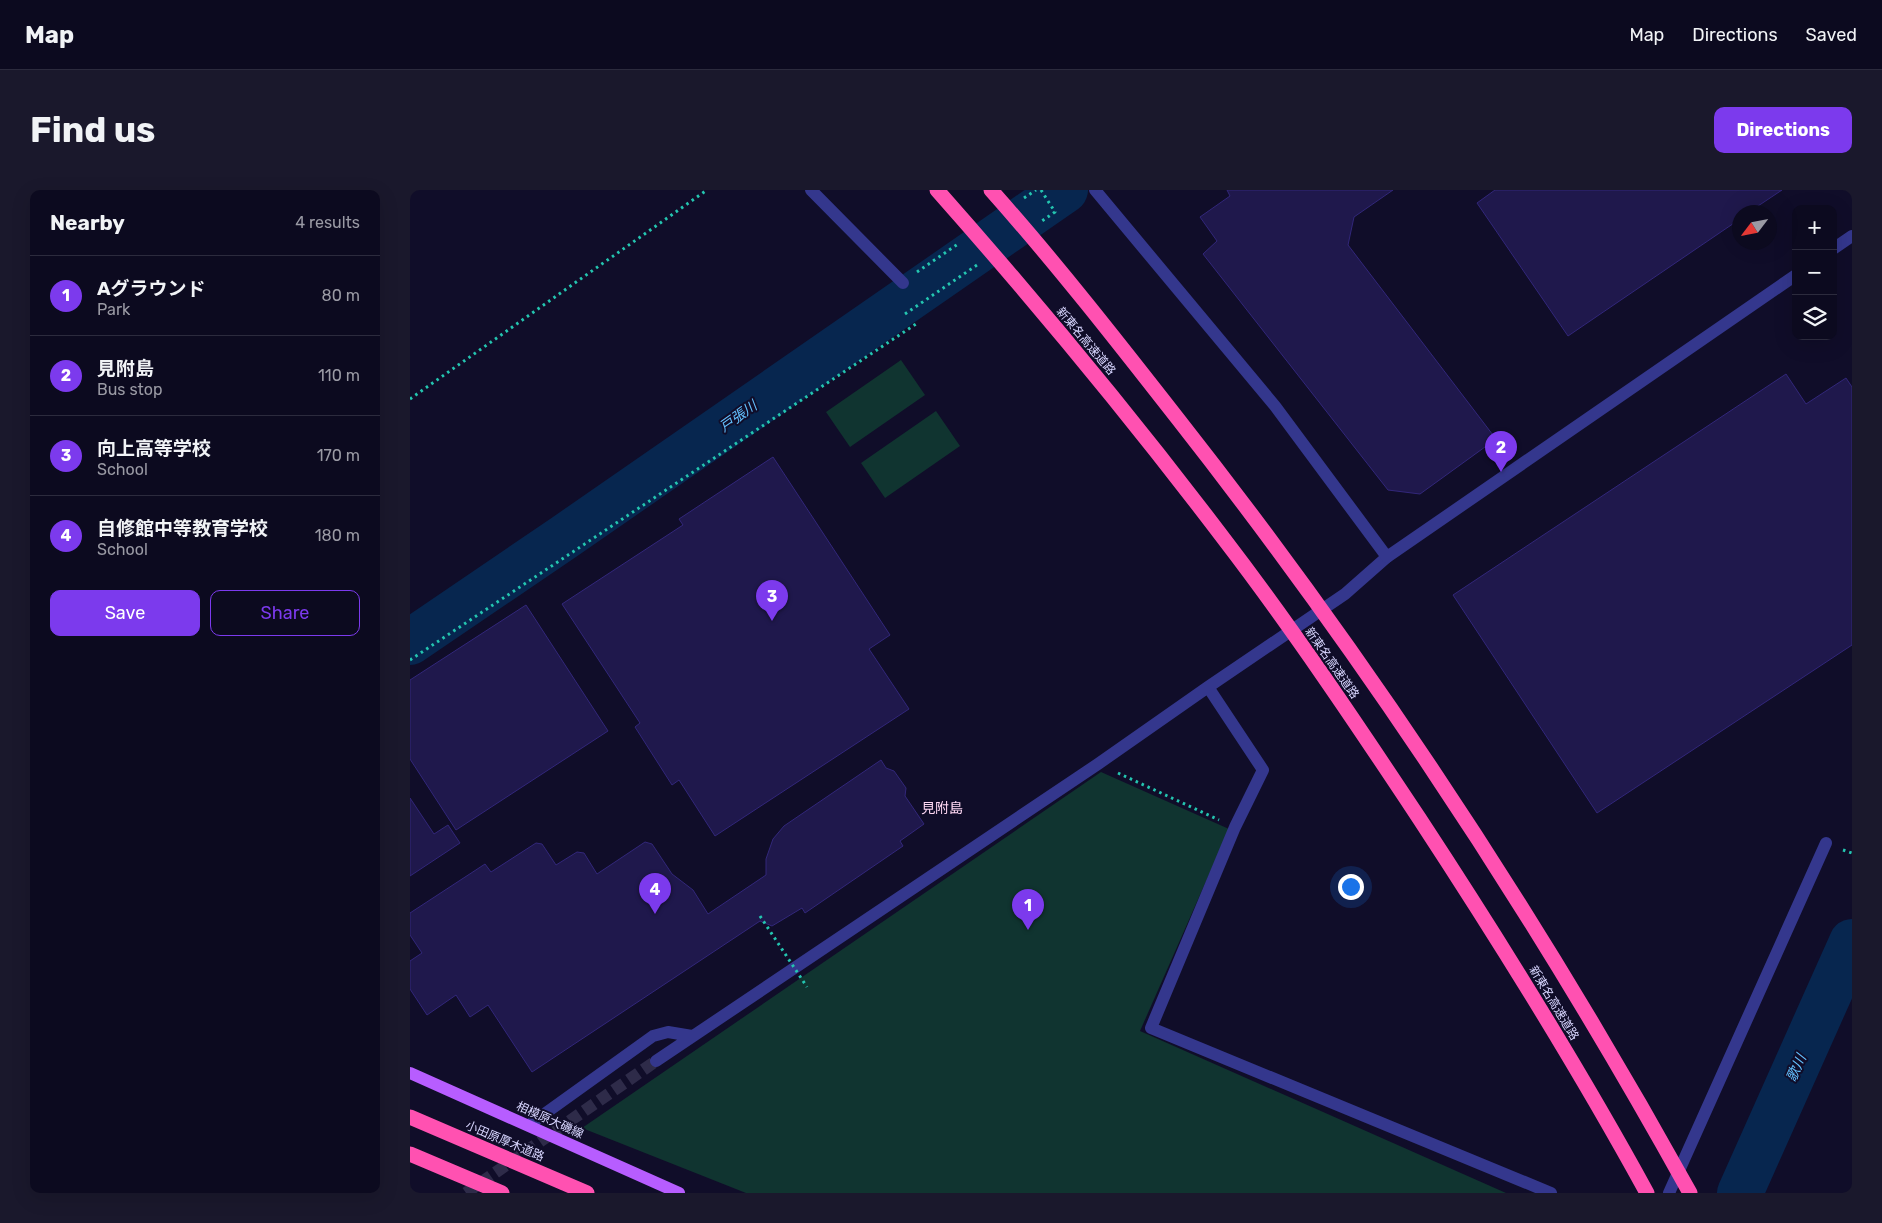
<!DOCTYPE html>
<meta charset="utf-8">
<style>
body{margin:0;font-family:Rubik,"Noto Sans JP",sans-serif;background:#1a182c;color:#f1f3f6}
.controls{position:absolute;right:15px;top:15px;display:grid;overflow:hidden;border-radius:10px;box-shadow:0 5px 20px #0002}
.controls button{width:45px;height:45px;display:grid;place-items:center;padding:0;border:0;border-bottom:1px solid #2c2b3d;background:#0c0a1f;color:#f1f3f6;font:25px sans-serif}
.compass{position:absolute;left:1322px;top:15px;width:45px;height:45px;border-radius:50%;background:#0c0a1f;box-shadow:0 5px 20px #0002;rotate:238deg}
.you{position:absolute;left:940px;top:696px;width:18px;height:18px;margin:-12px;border:4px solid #fff;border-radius:50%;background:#1a73e8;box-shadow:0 0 0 8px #1a73e833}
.badge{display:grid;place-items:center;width:32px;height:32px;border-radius:50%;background:#7c3aed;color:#fff;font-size:16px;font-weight:700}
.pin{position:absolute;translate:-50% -41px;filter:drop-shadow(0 1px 2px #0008)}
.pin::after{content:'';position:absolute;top:26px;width:18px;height:15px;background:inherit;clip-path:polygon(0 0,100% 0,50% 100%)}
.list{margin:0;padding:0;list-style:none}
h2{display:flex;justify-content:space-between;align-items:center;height:65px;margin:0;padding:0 20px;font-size:21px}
h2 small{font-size:16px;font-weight:400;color:#9a9aa4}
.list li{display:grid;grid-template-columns:32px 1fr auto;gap:15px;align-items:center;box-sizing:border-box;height:80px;padding:0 20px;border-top:1px solid #2c2b3d}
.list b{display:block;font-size:19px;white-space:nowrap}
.list p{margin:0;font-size:16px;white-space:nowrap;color:#9a9aa4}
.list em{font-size:16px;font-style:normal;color:#9a9aa4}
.actions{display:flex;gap:10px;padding:15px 20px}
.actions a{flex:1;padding:11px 0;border:1px solid #7c3aed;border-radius:10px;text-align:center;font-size:18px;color:#7c3aed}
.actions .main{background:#7c3aed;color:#fff}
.icon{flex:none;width:28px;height:28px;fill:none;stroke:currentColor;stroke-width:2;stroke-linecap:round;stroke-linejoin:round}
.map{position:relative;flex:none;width:1442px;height:1003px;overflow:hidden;border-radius:10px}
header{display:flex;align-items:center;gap:30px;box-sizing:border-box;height:70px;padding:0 25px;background:#0c0a1f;border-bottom:1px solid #2c2b3d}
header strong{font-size:24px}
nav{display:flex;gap:28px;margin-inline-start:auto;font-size:18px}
.intro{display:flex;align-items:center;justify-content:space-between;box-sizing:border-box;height:120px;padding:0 30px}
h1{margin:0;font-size:35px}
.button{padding:12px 22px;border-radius:10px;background:#7c3aed;color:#fff;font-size:18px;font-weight:700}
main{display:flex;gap:30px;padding:0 30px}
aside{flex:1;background:#0c0a1f;border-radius:10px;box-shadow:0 5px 20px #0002}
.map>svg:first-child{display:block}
.green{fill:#103430}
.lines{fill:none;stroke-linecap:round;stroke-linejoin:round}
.river{stroke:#07264f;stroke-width:46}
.building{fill:#1f184c;stroke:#32277a}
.minor-tunnel{stroke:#2e2b49;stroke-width:12;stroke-dasharray:12 6;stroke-linecap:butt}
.path{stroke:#24c5b0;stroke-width:3;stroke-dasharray:2.5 4;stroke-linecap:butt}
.minor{stroke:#34378d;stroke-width:12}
.tertiary{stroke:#34378d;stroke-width:12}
.primary{stroke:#b75dff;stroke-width:12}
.motorway{stroke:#ff51b1;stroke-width:15}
.path-bridge{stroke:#24c5b0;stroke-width:3;stroke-dasharray:2.5 4;stroke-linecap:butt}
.motorway-bridge{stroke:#ff51b1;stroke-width:15}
.labels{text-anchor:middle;stroke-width:4;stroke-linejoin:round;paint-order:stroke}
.street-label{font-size:12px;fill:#d8d6ff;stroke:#100d29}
.water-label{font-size:14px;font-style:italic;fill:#64c2ff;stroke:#100d29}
.neighbourhood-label{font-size:14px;fill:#ffd8f4;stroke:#100d29}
</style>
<header>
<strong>Map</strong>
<nav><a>Map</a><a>Directions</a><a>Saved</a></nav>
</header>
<div class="intro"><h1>Find us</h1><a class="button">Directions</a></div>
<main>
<aside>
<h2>Nearby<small>4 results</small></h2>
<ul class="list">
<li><span class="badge">1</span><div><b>Aグラウンド</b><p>Park</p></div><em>80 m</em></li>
<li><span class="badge">2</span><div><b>見附島</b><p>Bus stop</p></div><em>110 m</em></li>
<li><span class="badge">3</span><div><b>向上高等学校</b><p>School</p></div><em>170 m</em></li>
<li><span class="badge">4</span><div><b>自修館中等教育学校</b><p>School</p></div><em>180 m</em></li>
</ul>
<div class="actions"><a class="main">Save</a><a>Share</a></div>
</aside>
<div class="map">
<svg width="1442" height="1003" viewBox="0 0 1442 1003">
<rect width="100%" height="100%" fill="#100d29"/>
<path class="green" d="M 491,170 L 515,205 L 440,257 L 416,222 Z
M 526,221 L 550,256 L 475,308 L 451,273 Z
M 691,582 L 819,639 L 730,841 L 1096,1003 L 336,1003 L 172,938 Z"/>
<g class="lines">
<path class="river" d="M 0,452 L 153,348 L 655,0
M 1330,1003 L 1442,752"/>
</g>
<path class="building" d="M 817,0 L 983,0 L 944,27 L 938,55 L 1086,249 L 1010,304 L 978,300 L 793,64 L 807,51 L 790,27 L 820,6 Z
M 1085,0 L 1372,0 L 1339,22 L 1330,22 L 1330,29 L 1158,146 L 1067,13 Z
M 1376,184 L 1396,214 L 1436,188 L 1442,197 L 1442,455 L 1187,623 L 1043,405 Z
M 363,267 L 480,445 L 459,459 L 499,519 L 305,646 L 269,590 L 262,595 L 225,537 L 230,533 L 152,414 L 273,335 L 269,329 Z
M 116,415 L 198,541 L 46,640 L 0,569 L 0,490 Z
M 471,570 L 476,578 L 484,581 L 496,598 L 495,606 L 514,634 L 490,651 L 493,656 L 395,723 L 392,718 L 362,736 L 350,731 L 122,882 L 78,815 L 60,827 L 46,805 L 17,825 L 0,799 L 0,771 L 12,763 L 0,745 L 0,723 L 75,674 L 81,682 L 126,653 L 132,654 L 146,675 L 167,662 L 174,663 L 187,684 L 235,652 L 242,654 L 262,684 L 283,700 L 298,724 L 356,685 L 356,669 L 363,649 L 374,636 Z
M 0,608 L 24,644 L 38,635 L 50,653 L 0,686 Z"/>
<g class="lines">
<path class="minor-tunnel" d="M 56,1003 L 246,871"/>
<path class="path" d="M 631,0 L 645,22 L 632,31
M 614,8 L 626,0
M 507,82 L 548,54
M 495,124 L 567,75
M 0,209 L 297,0
M 0,470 L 509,132
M 708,583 L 809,630
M 1433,660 L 1442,663"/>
<path class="minor" d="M 401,0 L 493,93
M 798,497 L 853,580 L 825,637 L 741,838 L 1141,1003
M 246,871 L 688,574 L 798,497 L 935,404 L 977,367
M 119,935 L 243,846 L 258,842 L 282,846
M 1259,1003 L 1416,653"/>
<path class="tertiary" d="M 685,0 L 865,216 L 977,367 L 1386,85
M 1423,59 L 1442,46"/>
<path class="primary" d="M 0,883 L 269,1003"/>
<path class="motorway" d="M 0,927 L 177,1003
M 0,964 L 92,1003"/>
<path class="path-bridge" d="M 350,726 L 397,797"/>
<path class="motorway-bridge" d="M 527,0 C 627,113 723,229 814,349 C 883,439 946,533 1009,628 C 1089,750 1167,875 1237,1003
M 581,0 C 646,73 707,151 768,229 C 959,472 1130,732 1280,1003"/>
</g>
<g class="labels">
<g class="street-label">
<text transform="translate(676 151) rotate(50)" y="4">新東名高速道路</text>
<text transform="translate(922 473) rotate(55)" y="4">新東名高速道路</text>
<text transform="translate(1144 813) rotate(59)" y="4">新東名高速道路</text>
<text transform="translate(140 930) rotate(24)" y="4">相模原大磯線</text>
<text transform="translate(95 951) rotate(23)" y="4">小田原厚木道路</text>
</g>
<g class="water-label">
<text transform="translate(328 226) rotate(-35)" y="5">戸張川</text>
<text transform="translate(1386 878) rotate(-66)" y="5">歌川</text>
</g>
<g class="neighbourhood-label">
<text x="532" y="623">見附島</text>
</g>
</g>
</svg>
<div class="controls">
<button>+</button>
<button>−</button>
<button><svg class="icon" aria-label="layers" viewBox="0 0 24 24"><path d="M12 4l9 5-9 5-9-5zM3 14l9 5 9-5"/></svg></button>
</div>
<svg class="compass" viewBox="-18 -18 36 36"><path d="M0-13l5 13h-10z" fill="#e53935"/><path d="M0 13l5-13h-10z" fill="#9a9aa4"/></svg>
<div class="you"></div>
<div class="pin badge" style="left:618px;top:740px">1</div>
<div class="pin badge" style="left:1091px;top:282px">2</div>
<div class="pin badge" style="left:362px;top:431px">3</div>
<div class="pin badge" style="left:245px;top:724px">4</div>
</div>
</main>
